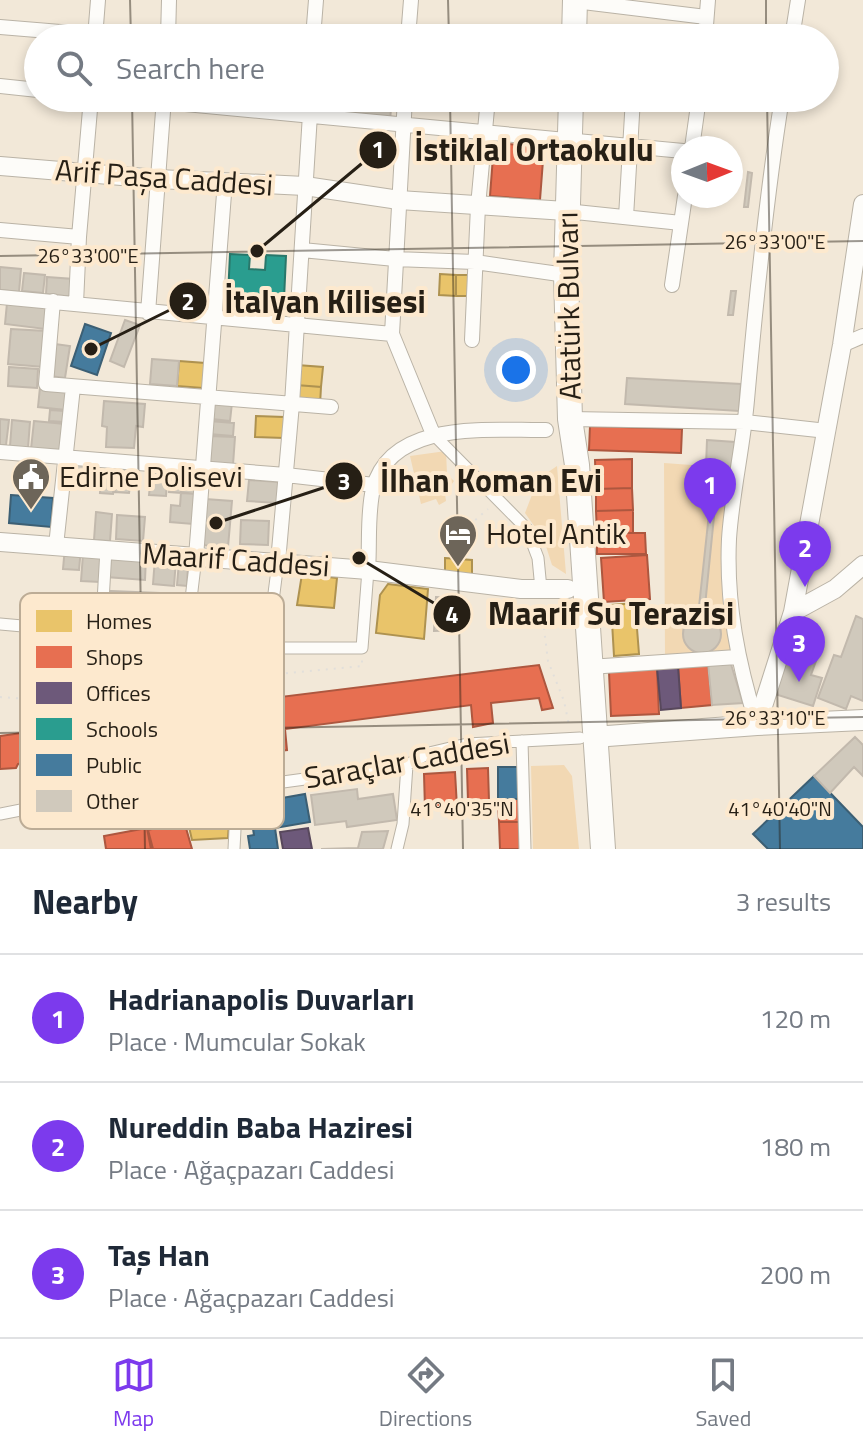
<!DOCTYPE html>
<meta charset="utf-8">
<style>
body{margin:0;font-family:"Titillium Web",sans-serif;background:#f6f6f7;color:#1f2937}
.compass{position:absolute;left:671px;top:136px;width:72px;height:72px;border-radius:50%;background:#fff;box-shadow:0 4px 12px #0003;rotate:89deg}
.you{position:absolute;left:516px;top:370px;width:28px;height:28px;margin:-20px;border:6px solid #fff;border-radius:50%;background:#1a73e8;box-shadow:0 0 0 12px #1a73e833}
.badge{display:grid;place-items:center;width:52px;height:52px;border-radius:50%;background:#7c3aed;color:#fff;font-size:26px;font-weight:700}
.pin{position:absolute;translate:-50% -66px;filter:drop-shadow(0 2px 4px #0008)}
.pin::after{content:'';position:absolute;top:42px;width:28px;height:24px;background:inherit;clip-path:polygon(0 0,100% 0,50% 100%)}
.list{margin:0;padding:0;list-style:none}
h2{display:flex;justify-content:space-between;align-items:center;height:104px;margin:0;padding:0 32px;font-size:34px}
h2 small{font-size:26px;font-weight:400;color:#747a83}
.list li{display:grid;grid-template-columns:52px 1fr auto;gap:24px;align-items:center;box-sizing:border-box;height:128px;padding:0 32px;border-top:2px solid #e0e1e3}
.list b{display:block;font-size:30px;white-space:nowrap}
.list p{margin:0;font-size:26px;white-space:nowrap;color:#747a83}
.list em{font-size:26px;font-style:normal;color:#747a83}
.icon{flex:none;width:44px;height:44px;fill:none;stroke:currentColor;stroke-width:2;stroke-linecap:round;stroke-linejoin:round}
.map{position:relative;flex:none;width:863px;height:849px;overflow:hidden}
.search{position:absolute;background:#fff;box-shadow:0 4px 12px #0003;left:24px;right:24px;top:24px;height:88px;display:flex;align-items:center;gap:20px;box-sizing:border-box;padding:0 28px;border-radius:44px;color:#747a83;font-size:30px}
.sheet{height:488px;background:#fff}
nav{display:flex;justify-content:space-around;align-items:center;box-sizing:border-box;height:112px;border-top:2px solid #e0e1e3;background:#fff;font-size:22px;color:#747a83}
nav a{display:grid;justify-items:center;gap:4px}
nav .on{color:#7c3aed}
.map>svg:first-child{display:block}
.green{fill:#f2d8b3}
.homes{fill:#e9c46a;stroke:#ae9250;stroke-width:2}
.shops{fill:#e76f51;stroke:#ad573f;stroke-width:2}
.offices{fill:#6d597a;stroke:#58485c;stroke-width:2}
.schools{fill:#2a9d8f;stroke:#29776a;stroke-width:2}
.public{fill:#457b9d;stroke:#3c5f74;stroke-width:2}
.building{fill:#d0c9bc;stroke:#c2b9ad;stroke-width:2}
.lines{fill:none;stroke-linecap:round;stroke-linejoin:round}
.pedestrian-casing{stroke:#bab3a6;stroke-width:13}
.minor-casing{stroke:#bab3a6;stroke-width:16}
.tertiary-casing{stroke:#bab3a6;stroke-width:20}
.secondary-casing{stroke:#bab3a6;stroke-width:22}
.primary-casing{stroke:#bab3a6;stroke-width:26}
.path{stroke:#e2dfda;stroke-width:2;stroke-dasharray:2 6;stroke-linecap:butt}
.pedestrian{stroke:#fdfcf9;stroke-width:11}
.minor{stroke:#fdfcf9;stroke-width:14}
.tertiary{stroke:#fdfcf9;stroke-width:18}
.secondary{stroke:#fdfcf9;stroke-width:20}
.primary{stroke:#fdfcf9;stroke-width:24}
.ticks{fill:none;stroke:#261f15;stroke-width:2;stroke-opacity:0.45}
.labels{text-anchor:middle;stroke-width:8;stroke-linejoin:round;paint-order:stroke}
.street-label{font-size:30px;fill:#261f15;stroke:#fde9ce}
.poi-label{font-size:30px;fill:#261f15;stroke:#fde9ce;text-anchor:start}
.key{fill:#fde9ce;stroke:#bcac96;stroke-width:2}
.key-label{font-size:22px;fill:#261f15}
.ticks-label{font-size:20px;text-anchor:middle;fill:#261f15;stroke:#fde9ce;stroke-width:8;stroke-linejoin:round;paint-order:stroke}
.leader{fill:none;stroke:#261f15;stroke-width:3}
.callout-dot{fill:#261f15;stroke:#fde9ce;stroke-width:3}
.mark-label{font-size:24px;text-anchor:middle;font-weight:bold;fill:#fff}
.callout-label{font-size:32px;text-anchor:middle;font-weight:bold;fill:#261f15;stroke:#fde9ce;stroke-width:8;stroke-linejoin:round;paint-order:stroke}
</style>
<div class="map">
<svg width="863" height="849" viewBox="0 0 863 849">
<rect width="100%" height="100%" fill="#f2e8d8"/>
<path class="green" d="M 446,451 L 447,474 L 454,481 L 445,494 L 446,501 L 439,505 L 436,499 L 421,504 L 410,456 Z
M 664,463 L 733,468 L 722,593 L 731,654 L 665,658 Z
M 557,466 L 566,574 L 552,565 L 544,540 L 525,513 L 538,479 Z
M 564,765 L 572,776 L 579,849 L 533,849 L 531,766 Z"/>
<path class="homes" d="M 440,274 L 456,275 L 456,296 L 439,295 Z
M 456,275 L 472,275 L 471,296 L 456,296 Z
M 179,361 L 205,363 L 203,388 L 177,386 Z
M 297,365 L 323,367 L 321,387 L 296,385 Z
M 296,385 L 321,387 L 320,405 L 295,404 Z
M 256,416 L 284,417 L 284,438 L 255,437 Z
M 445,558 L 472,560 L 472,579 L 445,577 Z
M 302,574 L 337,578 L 334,608 L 297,605 Z
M 388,584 L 428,589 L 424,639 L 376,633 L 380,595 Z
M 635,603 L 639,654 L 614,656 L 611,605 Z
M 230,806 L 228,838 L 192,840 L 186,814 Z"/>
<path class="shops" d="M 494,143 L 544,147 L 540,200 L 490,196 Z
M 590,426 L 682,429 L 681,453 L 589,450 Z
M 632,459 L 632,488 L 596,489 L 595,460 Z
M 632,488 L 633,510 L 596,511 L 596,489 Z
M 633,510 L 633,533 L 597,533 L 596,511 Z
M 597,533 L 645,533 L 646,554 L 597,554 Z
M 647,555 L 650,599 L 604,602 L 601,558 Z
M 708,663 L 712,705 L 681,708 L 678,666 Z
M 539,665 L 553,708 L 542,710 L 539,698 L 491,703 L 493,723 L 473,727 L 471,705 L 285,729 L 287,750 L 270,752 L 266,732 L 61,768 L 61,773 L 56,774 L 56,779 L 36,782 L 33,762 L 18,764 L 16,768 L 0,769 L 0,736 L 255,701 L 254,680 L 279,677 L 281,697 Z
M 657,669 L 659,714 L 611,716 L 609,672 Z
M 488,768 L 489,801 L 468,801 L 467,769 Z
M 455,772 L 457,807 L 425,809 L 424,774 Z
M 498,799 L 519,799 L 519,822 L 499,822 Z
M 184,821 L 192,849 L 153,849 L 148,830 Z
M 499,822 L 519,822 L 520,849 L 500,849 Z
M 147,828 L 151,849 L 106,849 L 104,836 Z"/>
<path class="offices" d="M 678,666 L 681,708 L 661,710 L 657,668 Z
M 308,828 L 312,849 L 283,849 L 280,832 Z"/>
<path class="schools" d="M 230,254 L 250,255 L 249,269 L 265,270 L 266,255 L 286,256 L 284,299 L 228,296 Z"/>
<path class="public" d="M 85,324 L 111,333 L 97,375 L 71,366 Z
M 11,495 L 53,498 L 51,527 L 9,523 Z
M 498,767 L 518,767 L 519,799 L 498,799 Z
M 814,776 L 863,827 L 863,849 L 768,849 L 753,834 Z
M 305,794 L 310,822 L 275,828 L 278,849 L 250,849 L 248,836 L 254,835 L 249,804 Z"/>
<path class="building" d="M 315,98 L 344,98 L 343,116 L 314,114 Z
M 350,98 L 392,98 L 390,120 L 349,117 Z
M 748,172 L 752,173 L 748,207 L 744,207 Z
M 0,267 L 21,269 L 19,292 L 0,290 Z
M 24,273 L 45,275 L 43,293 L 22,291 Z
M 47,277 L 74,279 L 73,297 L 46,294 Z
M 731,291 L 736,291 L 733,315 L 728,315 Z
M 7,303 L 48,308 L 45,329 L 5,324 Z
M 125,320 L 140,325 L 124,367 L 110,361 Z
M 11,329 L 46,331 L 44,367 L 8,364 Z
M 55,344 L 70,346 L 65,378 L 50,376 Z
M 152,359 L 179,361 L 177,386 L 150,384 Z
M 9,367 L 38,369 L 37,388 L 8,386 Z
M 627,378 L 741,384 L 739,411 L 625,404 Z
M 40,387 L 68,390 L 66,410 L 38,407 Z
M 104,401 L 145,404 L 143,427 L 136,426 L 134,448 L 106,447 L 107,427 L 102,426 Z
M 214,401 L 232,403 L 230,421 L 212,419 Z
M 50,410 L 65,411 L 64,422 L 49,421 Z
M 0,419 L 9,420 L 6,445 L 0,445 Z
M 12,420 L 30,422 L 28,448 L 10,446 Z
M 34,421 L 65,424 L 63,452 L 31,449 Z
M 209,421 L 234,423 L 233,436 L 209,434 Z
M 209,436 L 235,437 L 233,465 L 207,463 Z
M 707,440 L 735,442 L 733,468 L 706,466 Z
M 73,461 L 100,463 L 98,485 L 71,483 Z
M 102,463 L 116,464 L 113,494 L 100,493 Z
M 117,464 L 139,466 L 137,487 L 130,486 L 129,493 L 115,492 Z
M 152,467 L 168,469 L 166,496 L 149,495 Z
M 714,467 L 719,467 L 704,616 L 698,616 Z
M 172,468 L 199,469 L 195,494 L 169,492 Z
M 249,480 L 279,482 L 277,503 L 247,501 Z
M 181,492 L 195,494 L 193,524 L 170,522 L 171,505 L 180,506 Z
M 205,499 L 232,501 L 228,547 L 201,545 Z
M 96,512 L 112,514 L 110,541 L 94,540 Z
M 117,515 L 145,517 L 143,541 L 116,539 Z
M 241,520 L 269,521 L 268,545 L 240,544 Z
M 65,547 L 81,548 L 79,570 L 63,569 Z
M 83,554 L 102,556 L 100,582 L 81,581 Z
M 108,554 L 146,557 L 145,580 L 106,577 Z
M 155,558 L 176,560 L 174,586 L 153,584 Z
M 179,562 L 188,564 L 187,586 L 177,585 Z
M 111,591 L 159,593 L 158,618 L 109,616 Z
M 436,597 L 464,599 L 463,630 L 434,631 Z
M683 634a19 19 0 1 1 38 0a19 19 0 1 1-38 0Z
M 856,616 L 863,619 L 863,701 L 851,696 L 846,709 L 818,698 L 834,655 L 841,657 Z
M 787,652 L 816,661 L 811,675 L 822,678 L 813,706 L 778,695 L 776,686 Z
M 730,661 L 743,703 L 712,705 L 708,663 Z
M 855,737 L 863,745 L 863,776 L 854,767 L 830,793 L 814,776 Z
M 357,789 L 358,799 L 393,794 L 397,820 L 347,827 L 346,821 L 315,825 L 311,795 Z
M 388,831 L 383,849 L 321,849 L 358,848 L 362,832 Z"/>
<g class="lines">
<g class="pedestrian-casing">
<path id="pedestrian" d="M 433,434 L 527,529 L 538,558 L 541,589
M 0,624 L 267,648 L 362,648 L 368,570
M 186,641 L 196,557
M 266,675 L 267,648 L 278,562
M 97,704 L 106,550
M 522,741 L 525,849
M 0,814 L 66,801 C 83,801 96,811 113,811 L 283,782 L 407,765 L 429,753 L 467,744 L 580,738
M 234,849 L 237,791
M 397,849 L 403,824 L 407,765"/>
</g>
<g class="minor-casing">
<path id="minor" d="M 575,1 L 706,17
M 0,27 L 133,38
M 95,38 L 98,0
M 168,38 L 169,0
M 313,38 L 316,0
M 408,38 L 411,0
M 705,38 L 708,0
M 792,38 L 798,0
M 0,86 L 38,90
M 122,98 L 683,151
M 405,98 L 392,334 L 433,434
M 692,148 L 699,98
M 566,211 L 681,223
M 626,217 L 633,98
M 0,230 L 79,237
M 302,250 L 395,259 L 475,262 L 566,275
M 672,285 L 685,196
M 0,297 L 392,334
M 53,301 L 46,384 L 331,407
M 76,304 L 79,237 L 91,98
M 148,313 L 164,98
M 472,340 L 478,206 L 488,98
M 842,345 L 863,336
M 570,419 L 745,422 L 827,431
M 0,452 L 286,475 L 374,485
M 56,546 L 73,387
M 196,557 L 225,181
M 278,562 L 292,404 L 311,98
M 368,570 C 370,544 367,515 373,489 C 391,418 492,431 546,430
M 589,667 L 737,657
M 757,725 C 738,663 726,604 729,539 C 732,493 743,447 747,400 C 756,299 766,198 782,98"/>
</g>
<g class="tertiary-casing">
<path id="tertiary" d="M 0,166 L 158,179 L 305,186 L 399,200 L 566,211
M 0,542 L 368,570 L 521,589 L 568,589
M 793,612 L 835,589 L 863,565
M 757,725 L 793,612 L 842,345 L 863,204"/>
</g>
<g class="secondary-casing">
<path id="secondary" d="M 594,737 L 757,725 L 863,720"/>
</g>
<g class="primary-casing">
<path id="primary" d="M 574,38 L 575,0
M 571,98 L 566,275 L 570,419 L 577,465 L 603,849"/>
</g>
<path class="path" d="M 452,523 L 473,522 L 488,509
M 541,604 L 548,661 L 564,701 L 569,725
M 278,674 L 362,666 L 362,660
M 0,697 L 83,703
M 109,702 L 252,677"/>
<use href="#pedestrian" class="pedestrian"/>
<use href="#minor" class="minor"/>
<use href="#tertiary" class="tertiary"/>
<use href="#secondary" class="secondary"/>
<use href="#primary" class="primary"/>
</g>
<path class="ticks" d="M 130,0 L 131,38M 448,0 L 449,38M 766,0 L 766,38M 132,98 L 145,849M 450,98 L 463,849M 767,98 L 780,849M 0,256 L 863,241M 0,733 L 863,717"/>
<defs>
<g id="civic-pin" transform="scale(2)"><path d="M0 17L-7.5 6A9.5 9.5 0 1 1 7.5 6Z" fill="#6d6559" stroke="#fde9ce"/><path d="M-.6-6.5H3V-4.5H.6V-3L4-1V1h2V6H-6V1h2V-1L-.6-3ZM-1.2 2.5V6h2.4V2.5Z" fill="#fff"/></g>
<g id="hotel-pin" transform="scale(2)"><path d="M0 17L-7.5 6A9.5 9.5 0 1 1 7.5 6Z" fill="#6d6559" stroke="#fde9ce"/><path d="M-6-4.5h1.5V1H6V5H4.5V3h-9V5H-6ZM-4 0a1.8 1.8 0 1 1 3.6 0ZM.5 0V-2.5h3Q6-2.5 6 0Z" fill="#fff"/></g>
</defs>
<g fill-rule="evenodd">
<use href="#civic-pin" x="31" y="477"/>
<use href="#hotel-pin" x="458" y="534"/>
</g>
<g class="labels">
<g class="street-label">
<text transform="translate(164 178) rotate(4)" y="10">Arif Paşa Caddesi</text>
<text transform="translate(569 306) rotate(-91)" y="10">Atatürk Bulvarı</text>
<text transform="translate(236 560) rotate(4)" y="10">Maarif Caddesi</text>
<text transform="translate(407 761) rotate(-10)" y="10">Saraçlar Caddesi</text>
</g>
<g class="poi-label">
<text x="59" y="487">Edirne Polisevi</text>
<text x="486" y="544">Hotel Antik</text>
</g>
</g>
<rect x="20" y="593" width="264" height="236" rx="12" class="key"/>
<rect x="36" y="610" width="36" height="22" fill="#e9c46a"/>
<rect x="36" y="646" width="36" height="22" fill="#e76f51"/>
<rect x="36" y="682" width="36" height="22" fill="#6d597a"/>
<rect x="36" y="718" width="36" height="22" fill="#2a9d8f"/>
<rect x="36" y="754" width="36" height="22" fill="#457b9d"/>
<rect x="36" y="790" width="36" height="22" fill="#d0c9bc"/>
<g class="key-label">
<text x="86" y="629">Homes</text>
<text x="86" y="665">Shops</text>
<text x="86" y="701">Offices</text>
<text x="86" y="737">Schools</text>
<text x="86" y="773">Public</text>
<text x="86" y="809">Other</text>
</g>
<g class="ticks-label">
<text x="775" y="249">26°33'00"E</text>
<text x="88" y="263">26°33'00"E</text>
<text x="775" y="725">26°33'10"E</text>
<text x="462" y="816">41°40'35"N</text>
<text x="780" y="816">41°40'40"N</text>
</g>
<path class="leader" d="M257 251L378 150M91 349L188 301M216 523L344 481M359 558L452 614"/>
<g class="callout-dot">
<circle cx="257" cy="251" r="8"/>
<circle cx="91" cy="349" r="8"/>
<circle cx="216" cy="523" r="8"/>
<circle cx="359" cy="558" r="8"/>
<circle cx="378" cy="150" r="20"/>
<circle cx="188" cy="301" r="20"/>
<circle cx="344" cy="481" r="20"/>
<circle cx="452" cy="614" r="20"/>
</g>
<g class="mark-label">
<text x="378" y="158">1</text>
<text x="188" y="310">2</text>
<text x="344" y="490">3</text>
<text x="452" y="623">4</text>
</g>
<g class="callout-label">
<text x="534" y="161">İstiklal Ortaokulu</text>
<text x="325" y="313">İtalyan Kilisesi</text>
<text x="491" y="492">İlhan Koman Evi</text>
<text x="611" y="625">Maarif Su Terazisi</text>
</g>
</svg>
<svg class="compass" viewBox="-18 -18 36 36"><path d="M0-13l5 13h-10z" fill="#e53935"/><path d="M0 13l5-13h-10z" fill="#747a83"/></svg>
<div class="you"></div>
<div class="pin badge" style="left:710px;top:524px">1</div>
<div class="pin badge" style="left:805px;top:587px">2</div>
<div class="pin badge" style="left:799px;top:682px">3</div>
<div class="search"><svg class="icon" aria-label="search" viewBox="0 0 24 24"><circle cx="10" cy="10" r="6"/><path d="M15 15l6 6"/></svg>Search here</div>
</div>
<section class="sheet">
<h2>Nearby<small>3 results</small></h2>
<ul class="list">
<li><span class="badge">1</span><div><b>Hadrianapolis Duvarları</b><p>Place · Mumcular Sokak</p></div><em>120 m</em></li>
<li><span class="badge">2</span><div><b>Nureddin Baba Haziresi</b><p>Place · Ağaçpazarı Caddesi</p></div><em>180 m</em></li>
<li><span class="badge">3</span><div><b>Taş Han</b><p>Place · Ağaçpazarı Caddesi</p></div><em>200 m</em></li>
</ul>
</section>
<nav>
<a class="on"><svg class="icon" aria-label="map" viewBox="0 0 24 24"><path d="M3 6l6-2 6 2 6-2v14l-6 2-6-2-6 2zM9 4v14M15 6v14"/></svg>Map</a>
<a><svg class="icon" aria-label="directions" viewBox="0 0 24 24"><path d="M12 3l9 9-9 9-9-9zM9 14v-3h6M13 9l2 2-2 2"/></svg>Directions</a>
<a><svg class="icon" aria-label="saved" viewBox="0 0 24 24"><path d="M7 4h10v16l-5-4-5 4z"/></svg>Saved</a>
</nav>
